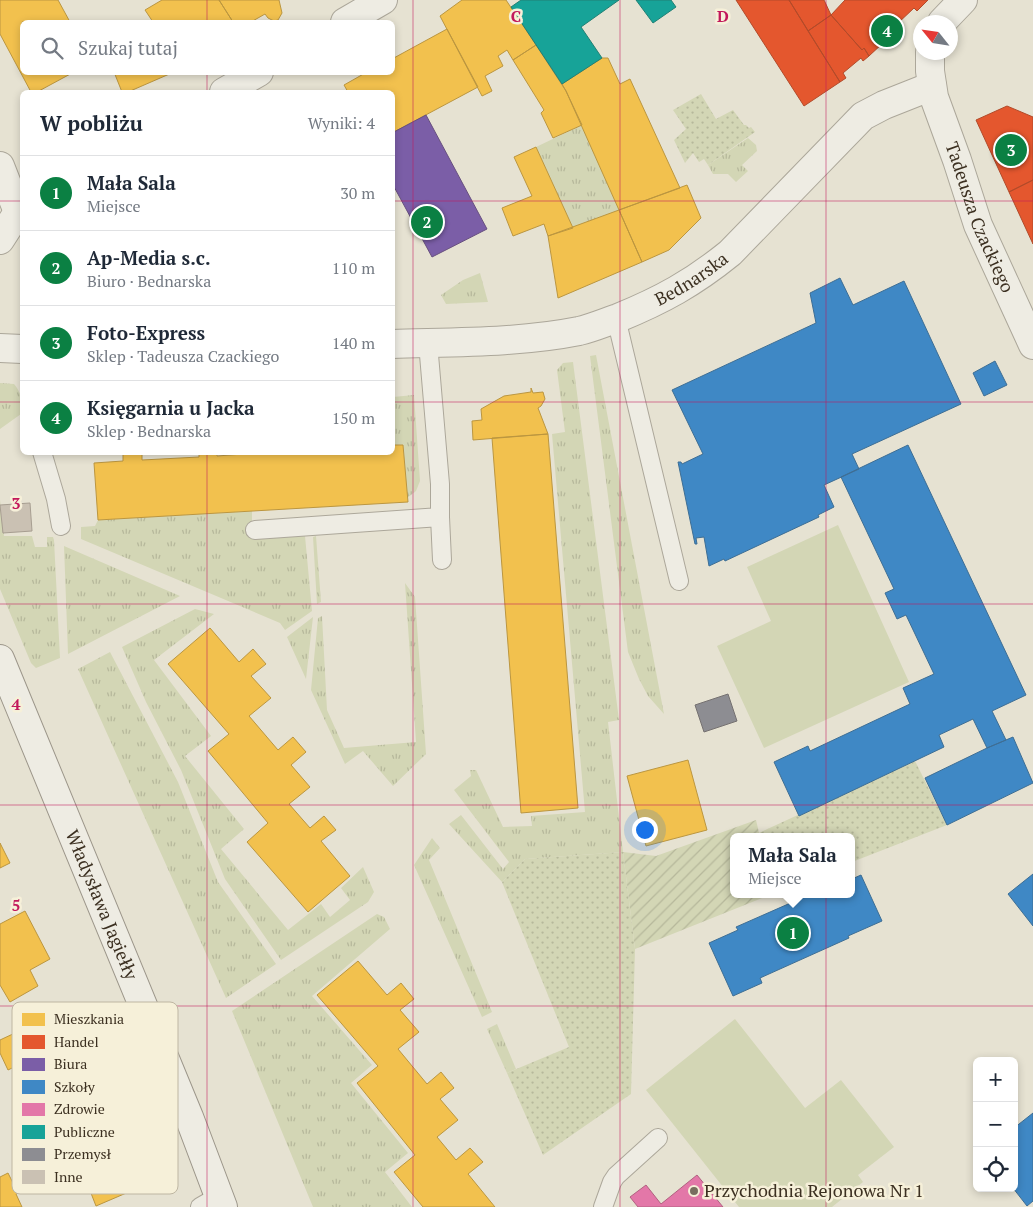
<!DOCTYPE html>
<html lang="pl">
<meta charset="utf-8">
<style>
body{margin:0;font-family:"PT Serif",serif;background:#f2f2f3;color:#1f2937}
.controls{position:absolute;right:15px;bottom:15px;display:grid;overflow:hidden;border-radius:8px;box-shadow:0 2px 8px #0003}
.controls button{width:45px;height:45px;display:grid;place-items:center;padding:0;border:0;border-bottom:1px solid #e0e1e3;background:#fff;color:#1f2937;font:25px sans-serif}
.compass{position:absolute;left:913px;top:15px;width:45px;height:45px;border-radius:50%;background:#fff;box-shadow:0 2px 8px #0003;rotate:300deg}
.you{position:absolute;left:644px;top:829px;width:18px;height:18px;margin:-12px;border:4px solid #fff;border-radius:50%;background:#1a73e8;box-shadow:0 0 0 8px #1a73e833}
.badge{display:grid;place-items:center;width:32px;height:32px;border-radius:50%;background:#0b8043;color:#fff;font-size:16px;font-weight:700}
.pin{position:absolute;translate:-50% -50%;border:2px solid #fff;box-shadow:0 1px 5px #0006}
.popup{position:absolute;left:730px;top:833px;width:125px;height:65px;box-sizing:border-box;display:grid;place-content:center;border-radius:8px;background:#fff;filter:drop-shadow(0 1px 4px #0005);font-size:16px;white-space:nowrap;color:#747a83}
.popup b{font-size:19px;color:#1f2937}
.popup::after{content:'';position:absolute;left:50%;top:100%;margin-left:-10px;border:10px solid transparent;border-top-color:#fff}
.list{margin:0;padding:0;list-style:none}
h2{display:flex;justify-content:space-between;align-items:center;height:65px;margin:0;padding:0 20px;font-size:21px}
h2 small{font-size:16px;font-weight:400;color:#747a83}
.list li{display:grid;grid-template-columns:32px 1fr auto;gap:15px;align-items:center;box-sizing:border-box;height:75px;padding:0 20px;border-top:1px solid #e0e1e3}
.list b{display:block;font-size:19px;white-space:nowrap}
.list p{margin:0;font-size:16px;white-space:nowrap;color:#747a83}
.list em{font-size:16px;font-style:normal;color:#747a83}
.icon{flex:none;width:28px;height:28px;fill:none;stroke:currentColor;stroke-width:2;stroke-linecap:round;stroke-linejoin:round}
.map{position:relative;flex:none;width:1033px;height:1207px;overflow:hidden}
.search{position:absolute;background:#fff;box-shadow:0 2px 8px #0003;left:20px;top:20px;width:375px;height:55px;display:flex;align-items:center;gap:12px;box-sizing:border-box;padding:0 18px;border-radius:8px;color:#747a83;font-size:19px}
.panel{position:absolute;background:#fff;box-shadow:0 2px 8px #0003;left:20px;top:90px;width:375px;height:365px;border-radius:8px}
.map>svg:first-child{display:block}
.grass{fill:url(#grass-tufts)}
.park{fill:url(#park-dots)}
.garden{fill:url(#garden-furrows)}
.pitch{fill:#d3d6b5}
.homes{fill:#f2c14e;stroke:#bb9640}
.shops{fill:#e4572e;stroke:#b24b2a}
.offices{fill:#7b5ea7;stroke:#68507f}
.schools{fill:#3f88c5;stroke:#3e6e94}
.health{fill:#e377a8;stroke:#b16280}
.public{fill:#17a398;stroke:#228074}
.industry{fill:#8d8d92;stroke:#757170}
.building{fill:#cac1b3;stroke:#a79e91}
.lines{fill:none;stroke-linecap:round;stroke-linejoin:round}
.lane-casing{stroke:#aca79a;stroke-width:20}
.street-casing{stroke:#aca79a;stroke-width:30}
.secondary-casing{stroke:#9c968a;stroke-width:30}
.lane{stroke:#eeece3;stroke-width:18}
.street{stroke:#eeece3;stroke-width:28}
.secondary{stroke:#eeece3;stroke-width:28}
.grid{fill:none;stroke:#c2185b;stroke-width:1;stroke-opacity:0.55}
.poi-dot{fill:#786e5f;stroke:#f6f0d9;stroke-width:2}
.labels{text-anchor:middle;stroke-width:5;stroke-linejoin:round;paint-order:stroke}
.street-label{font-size:18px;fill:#3c3021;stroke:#f6f0d9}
.poi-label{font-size:18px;fill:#3c3021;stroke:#f6f0d9;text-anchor:start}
.key{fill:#f6f0d9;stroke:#beb6a2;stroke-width:1}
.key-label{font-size:14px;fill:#3c3021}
.grid-label{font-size:16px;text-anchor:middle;font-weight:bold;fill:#c2185b;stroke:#f6f0d9;stroke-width:5;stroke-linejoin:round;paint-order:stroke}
</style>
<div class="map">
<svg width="1033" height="1207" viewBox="0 0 1033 1207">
<defs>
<pattern id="grass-tufts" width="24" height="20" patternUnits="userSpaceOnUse" patternTransform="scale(1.25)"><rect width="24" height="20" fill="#d3d6b5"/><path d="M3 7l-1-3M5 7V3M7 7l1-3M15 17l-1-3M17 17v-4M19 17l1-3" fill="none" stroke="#b6b89b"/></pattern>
<pattern id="park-dots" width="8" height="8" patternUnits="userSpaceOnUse" patternTransform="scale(1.25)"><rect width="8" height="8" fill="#d3d6b5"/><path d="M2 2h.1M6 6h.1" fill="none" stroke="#b6b89b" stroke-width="1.8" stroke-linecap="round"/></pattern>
<pattern id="garden-furrows" width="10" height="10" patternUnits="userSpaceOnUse" patternTransform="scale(1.25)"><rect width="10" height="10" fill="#d3d6b5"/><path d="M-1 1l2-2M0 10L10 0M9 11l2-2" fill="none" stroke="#b6b89b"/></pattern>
</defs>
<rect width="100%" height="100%" fill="#e6e2d2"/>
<path class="grass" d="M 582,125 L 619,210 L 573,228 L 536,147 Z
M 748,138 L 756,145 L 757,151 L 742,165 L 748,171 L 736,182 L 728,174 L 713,174 L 708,165 Z
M 480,273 L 488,302 L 446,304 L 441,295 L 463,280 Z
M 596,355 L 664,714 L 648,696 L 639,679 L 628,652 L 590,356 Z
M 573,362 L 619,720 L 608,722 L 623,852 L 525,859 L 502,882 L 449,824 L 461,815 L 503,869 L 509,862 L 454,790 L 471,776 L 470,770 L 476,770 L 503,827 L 532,826 L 531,816 L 585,812 L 552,434 L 565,432 L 557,370 L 563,363 Z
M 0,383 L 14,384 C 21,392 24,403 21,414 L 0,429 Z
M 414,395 L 420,481 L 416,491 L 407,498 L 403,445 L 393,445 L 393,397 Z
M 0,500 L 4,536 L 32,536 L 35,547 L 47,547 L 47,537 L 53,537 L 54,540 L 60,658 L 36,668 L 31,663 L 0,589 Z
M 252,511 L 252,539 L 305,536 L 312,611 L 285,630 L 280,623 L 81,539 L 81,527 L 95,526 L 98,520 Z
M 316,536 L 321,602 L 317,604 L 313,537 Z
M 64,546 L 180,596 L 68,654 Z
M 405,583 L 415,597 L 426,754 L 393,786 L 363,751 L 345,764 L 311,690 L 318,618 L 322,616 L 327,710 L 344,748 L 416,742 Z
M 195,609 L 214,614 L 154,660 L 211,736 L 185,756 L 244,829 L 221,849 L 288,930 L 321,904 L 330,917 L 350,900 L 341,888 L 363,867 L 374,892 L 368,902 L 281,960 L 225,879 L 181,770 L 146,702 L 122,647 Z
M 313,617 L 306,679 L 287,637 Z
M 110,652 L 178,782 L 218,882 L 276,964 L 226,998 L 78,669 Z
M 432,838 L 440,848 L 429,860 L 492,1012 L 482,1017 L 414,865 Z
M 377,914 L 384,917 L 390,929 L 312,996 L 372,1065 L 351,1083 L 408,1153 L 385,1172 L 412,1207 L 313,1207 L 232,1011 Z
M 497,1024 L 516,1069 L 507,1073 L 487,1029 Z"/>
<path class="park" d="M 701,94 L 716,119 L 733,110 L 744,125 L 746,125 L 749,128 L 751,127 L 755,132 L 708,165 L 704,159 L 699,162 L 693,153 L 685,163 L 674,140 L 686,129 L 673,110 Z
M 915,761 L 947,825 L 852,862 L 852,837 L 760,837 L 759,833 Z
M 623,852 L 635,949 L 631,1094 L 543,1155 L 507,1073 L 569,1047 L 502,882 L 525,859 Z"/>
<path class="garden" d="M 756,820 L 760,837 L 734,837 L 734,894 L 772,894 L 635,949 L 623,852 L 656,856 Z"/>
<path class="pitch" d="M 838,525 L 909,682 L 764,748 L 717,646 L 771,621 L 747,567 Z
M 735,1019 L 805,1108 L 841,1080 L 894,1147 L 858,1175 L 863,1182 L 832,1207 L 739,1207 L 646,1090 Z"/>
<path class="homes" d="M 0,0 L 58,0 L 70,22 L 22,22 L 22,72 L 74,72 L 37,92 L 31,92 L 0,34 Z
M 162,0 L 219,0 L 233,22 L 153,22 L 145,10 Z
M 219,0 L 279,0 L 282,13 L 278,20 L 274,21 L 268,18 L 265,14 L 251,22 L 233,22 Z
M 462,0 L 506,0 L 536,45 L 513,60 L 507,50 L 498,56 L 503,66 L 485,76 L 492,91 L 482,96 L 440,16 Z
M 447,29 L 478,87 L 392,133 L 392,92 L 348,92 L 344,85 L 367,72 L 392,72 L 392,59 Z
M 536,45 L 566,91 L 582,125 L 553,138 L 541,113 L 544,110 L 513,60 Z
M 602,58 L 608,58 L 620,84 L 630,79 L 680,188 L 619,210 L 566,91 L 562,84 Z
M 114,72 L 174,72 L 128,92 L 122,92 Z
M 536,147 L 573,228 L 548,236 L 544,224 L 513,236 L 502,208 L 532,196 L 514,157 Z
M 687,185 L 701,218 L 669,250 L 642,262 L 619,210 Z
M 619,210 L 642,262 L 558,298 L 548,236 Z
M 531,388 L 533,393 L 543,392 L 545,399 L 541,406 L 538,408 L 548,434 L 473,440 L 472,421 L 482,420 L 481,409 L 504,396 L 531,392 Z
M 548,434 L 578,808 L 521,813 L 492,438 Z
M 392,445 L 403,445 L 408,502 L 98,520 L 94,463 L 123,461 L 123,452 L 142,452 L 142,460 L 199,457 L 199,452 L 217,452 L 217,456 L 270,452 L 392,452 Z
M 210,628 L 239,662 L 253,649 L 266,664 L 251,676 L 271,698 L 249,716 L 278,750 L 293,737 L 306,752 L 291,765 L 310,787 L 289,804 L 310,828 L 324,816 L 336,830 L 321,841 L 350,876 L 308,912 L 247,842 L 268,823 L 208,751 L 229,734 L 168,664 Z
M 688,760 L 707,830 L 646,846 L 627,776 Z
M 0,843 L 10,863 L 0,868 Z
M 25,911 L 50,959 L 30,970 L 38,986 L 10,1002 L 0,985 L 0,924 Z
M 358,961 L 387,995 L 401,983 L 414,999 L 400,1010 L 419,1032 L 398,1049 L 427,1084 L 441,1072 L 454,1088 L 440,1099 L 458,1120 L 437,1137 L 456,1160 L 470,1148 L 483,1162 L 468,1174 L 495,1207 L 423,1207 L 394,1172 L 415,1155 L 357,1083 L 378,1066 L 317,995 Z
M 75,1005 L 92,1042 L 90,1043 L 102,1069 L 72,1083 L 69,1076 L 48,1086 L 35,1057 L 8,1070 L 0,1053 L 0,1040 Z
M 105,1121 L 111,1135 L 127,1128 L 152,1182 L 96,1206 L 89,1188 L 78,1193 L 58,1149 L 77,1140 L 74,1134 Z
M 8,1173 L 18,1193 L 16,1194 L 22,1207 L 0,1207 L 0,1177 Z"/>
<path class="shops" d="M 736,0 L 789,0 L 840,82 L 804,106 Z
M 789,0 L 824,0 L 831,15 L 808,31 Z
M 845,0 L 928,0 L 917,11 L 914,8 L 880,40 L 883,43 L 869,56 L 864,48 L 862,50 L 831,15 Z
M 831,15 L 862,50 L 864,48 L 869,56 L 863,61 L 861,58 L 843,73 L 846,78 L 840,82 L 808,31 Z
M 1007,106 L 1033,117 L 1033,180 L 1009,192 L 976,120 Z
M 1033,180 L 1033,244 L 1009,192 Z"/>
<path class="offices" d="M 426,115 L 487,229 L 432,257 L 392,183 L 392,133 Z"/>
<path class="schools" d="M 840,278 L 853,305 L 904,281 L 961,404 L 852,454 L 859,469 L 824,485 L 834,507 L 818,515 L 819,517 L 725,561 L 724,559 L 709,566 L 704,537 L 696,538 L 697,544 L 695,544 L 678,462 L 681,462 L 682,464 L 703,454 L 672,390 L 816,323 L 810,293 Z
M 995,361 L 1007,385 L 984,396 L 973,373 Z
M 908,445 L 1026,695 L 992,711 L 1006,740 L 987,748 L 973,719 L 939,735 L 944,747 L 799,816 L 774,762 L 808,746 L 810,751 L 910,704 L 903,688 L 934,674 L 906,615 L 897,619 L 885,593 L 894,589 L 841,477 Z
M 1013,737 L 1033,783 L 947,825 L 925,778 L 987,748 Z
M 1033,874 L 1033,926 L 1008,894 Z
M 861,875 L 882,921 L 848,936 L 849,938 L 760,978 L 762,983 L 733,996 L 709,943 L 738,930 L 736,927 L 811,894 L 852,894 L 852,879 Z
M 1033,1113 L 1033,1201 L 1027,1206 L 1013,1188 L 1014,1128 Z"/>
<path class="health" d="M 697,1175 L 723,1207 L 638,1207 L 630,1197 L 646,1185 L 661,1204 Z"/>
<path class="public" d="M 521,0 L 619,0 L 581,27 L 602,58 L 562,84 L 511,7 Z
M 636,0 L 671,0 L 676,7 L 653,23 Z"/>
<path class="industry" d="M 728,694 L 737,721 L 704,732 L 695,705 Z"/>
<path class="building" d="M 30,503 L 32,531 L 3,533 L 0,505 Z"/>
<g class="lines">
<g class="lane-casing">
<path id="lane" d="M 616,318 L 679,581
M 428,343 L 440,484 L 440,517 L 442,560
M 42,452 L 56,499 L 61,526
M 255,530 L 440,517
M 200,1207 L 219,1196
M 603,1207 L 612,1182 L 616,1176 L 658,1138"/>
</g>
<g class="street-casing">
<g id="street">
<path d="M 345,22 L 383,0"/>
<path d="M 942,22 L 963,0"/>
<path id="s1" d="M 930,52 L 930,71 L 934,97 L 957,160 L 978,225 L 1033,345"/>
<path d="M 224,92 L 259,72"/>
<path d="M 0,166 L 18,212"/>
<path d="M 0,240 L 18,212 L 22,210"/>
<path id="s2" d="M 392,344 C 453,342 519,343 579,331 C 592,328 606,322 618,318 C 662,300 693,283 730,253 L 863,116 L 884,105 L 932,86"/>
<path d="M 0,348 L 22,349"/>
</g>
</g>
<g class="secondary-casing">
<g id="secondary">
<path id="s3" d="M 0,659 L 189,1117 L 223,1207"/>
</g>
</g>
<use href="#lane" class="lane"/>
<use href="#street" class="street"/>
<use href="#secondary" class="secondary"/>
</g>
<path class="grid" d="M 207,0 L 207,22M 413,0 L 413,1207M 620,0 L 620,1207M 826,0 L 826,1207M 207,72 L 207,92M 0,201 L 22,201M 392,201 L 1033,201M 0,402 L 22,402M 392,402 L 1033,402M 207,452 L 207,1207M 0,604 L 1033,604M 0,805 L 1033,805M 0,1006 L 1033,1006"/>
<circle class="poi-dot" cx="694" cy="1191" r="5"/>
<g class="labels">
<g class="street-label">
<text dy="6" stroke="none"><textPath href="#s1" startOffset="174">Tadeusza Czackiego</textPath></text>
<text dy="6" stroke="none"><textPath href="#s2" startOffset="312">Bednarska</textPath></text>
<text dy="6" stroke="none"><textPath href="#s3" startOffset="266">Władysława Jagiełły</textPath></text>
</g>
<g class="poi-label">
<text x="704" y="1197">Przychodnia Rejonowa Nr 1</text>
</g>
</g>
<rect x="12" y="1002" width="166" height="192" rx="8" class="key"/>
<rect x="22" y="1013" width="23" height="13" fill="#f2c14e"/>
<rect x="22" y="1035" width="23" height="14" fill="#e4572e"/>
<rect x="22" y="1058" width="23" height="13" fill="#7b5ea7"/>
<rect x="22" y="1080" width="23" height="14" fill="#3f88c5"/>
<rect x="22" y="1103" width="23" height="13" fill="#e377a8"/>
<rect x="22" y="1125" width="23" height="14" fill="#17a398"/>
<rect x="22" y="1148" width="23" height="13" fill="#8d8d92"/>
<rect x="22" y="1170" width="23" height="14" fill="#cac1b3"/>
<g class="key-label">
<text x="54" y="1024">Mieszkania</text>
<text x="54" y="1047">Handel</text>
<text x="54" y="1069">Biura</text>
<text x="54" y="1092">Szkoły</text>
<text x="54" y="1114">Zdrowie</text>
<text x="54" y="1137">Publiczne</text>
<text x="54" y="1159">Przemysł</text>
<text x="54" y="1182">Inne</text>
</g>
<g class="grid-label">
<text x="516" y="22">C</text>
<text x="723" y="22">D</text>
<text x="16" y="509">3</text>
<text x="16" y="710">4</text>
<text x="16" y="911">5</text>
</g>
</svg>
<div class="controls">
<button>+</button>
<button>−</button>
<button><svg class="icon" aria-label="locate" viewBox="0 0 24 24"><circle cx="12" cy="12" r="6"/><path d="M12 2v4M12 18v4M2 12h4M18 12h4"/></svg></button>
</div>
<svg class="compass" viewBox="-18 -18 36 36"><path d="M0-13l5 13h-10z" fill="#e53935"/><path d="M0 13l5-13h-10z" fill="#747a83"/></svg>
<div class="you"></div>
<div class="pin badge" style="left:793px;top:933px">1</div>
<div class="popup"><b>Mała Sala</b>Miejsce</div>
<div class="pin badge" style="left:427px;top:222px">2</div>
<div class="pin badge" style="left:1011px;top:150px">3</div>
<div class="pin badge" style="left:887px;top:31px">4</div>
<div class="search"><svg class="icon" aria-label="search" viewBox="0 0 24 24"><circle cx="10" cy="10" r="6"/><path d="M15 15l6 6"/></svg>Szukaj tutaj</div>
<section class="panel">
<h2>W pobliżu<small>Wyniki: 4</small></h2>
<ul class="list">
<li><span class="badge">1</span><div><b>Mała Sala</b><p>Miejsce</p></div><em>30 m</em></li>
<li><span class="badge">2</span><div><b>Ap-Media s.c.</b><p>Biuro · Bednarska</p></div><em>110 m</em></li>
<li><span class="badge">3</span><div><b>Foto-Express</b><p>Sklep · Tadeusza Czackiego</p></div><em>140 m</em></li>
<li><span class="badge">4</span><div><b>Księgarnia u Jacka</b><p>Sklep · Bednarska</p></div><em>150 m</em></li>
</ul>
</section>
</div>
